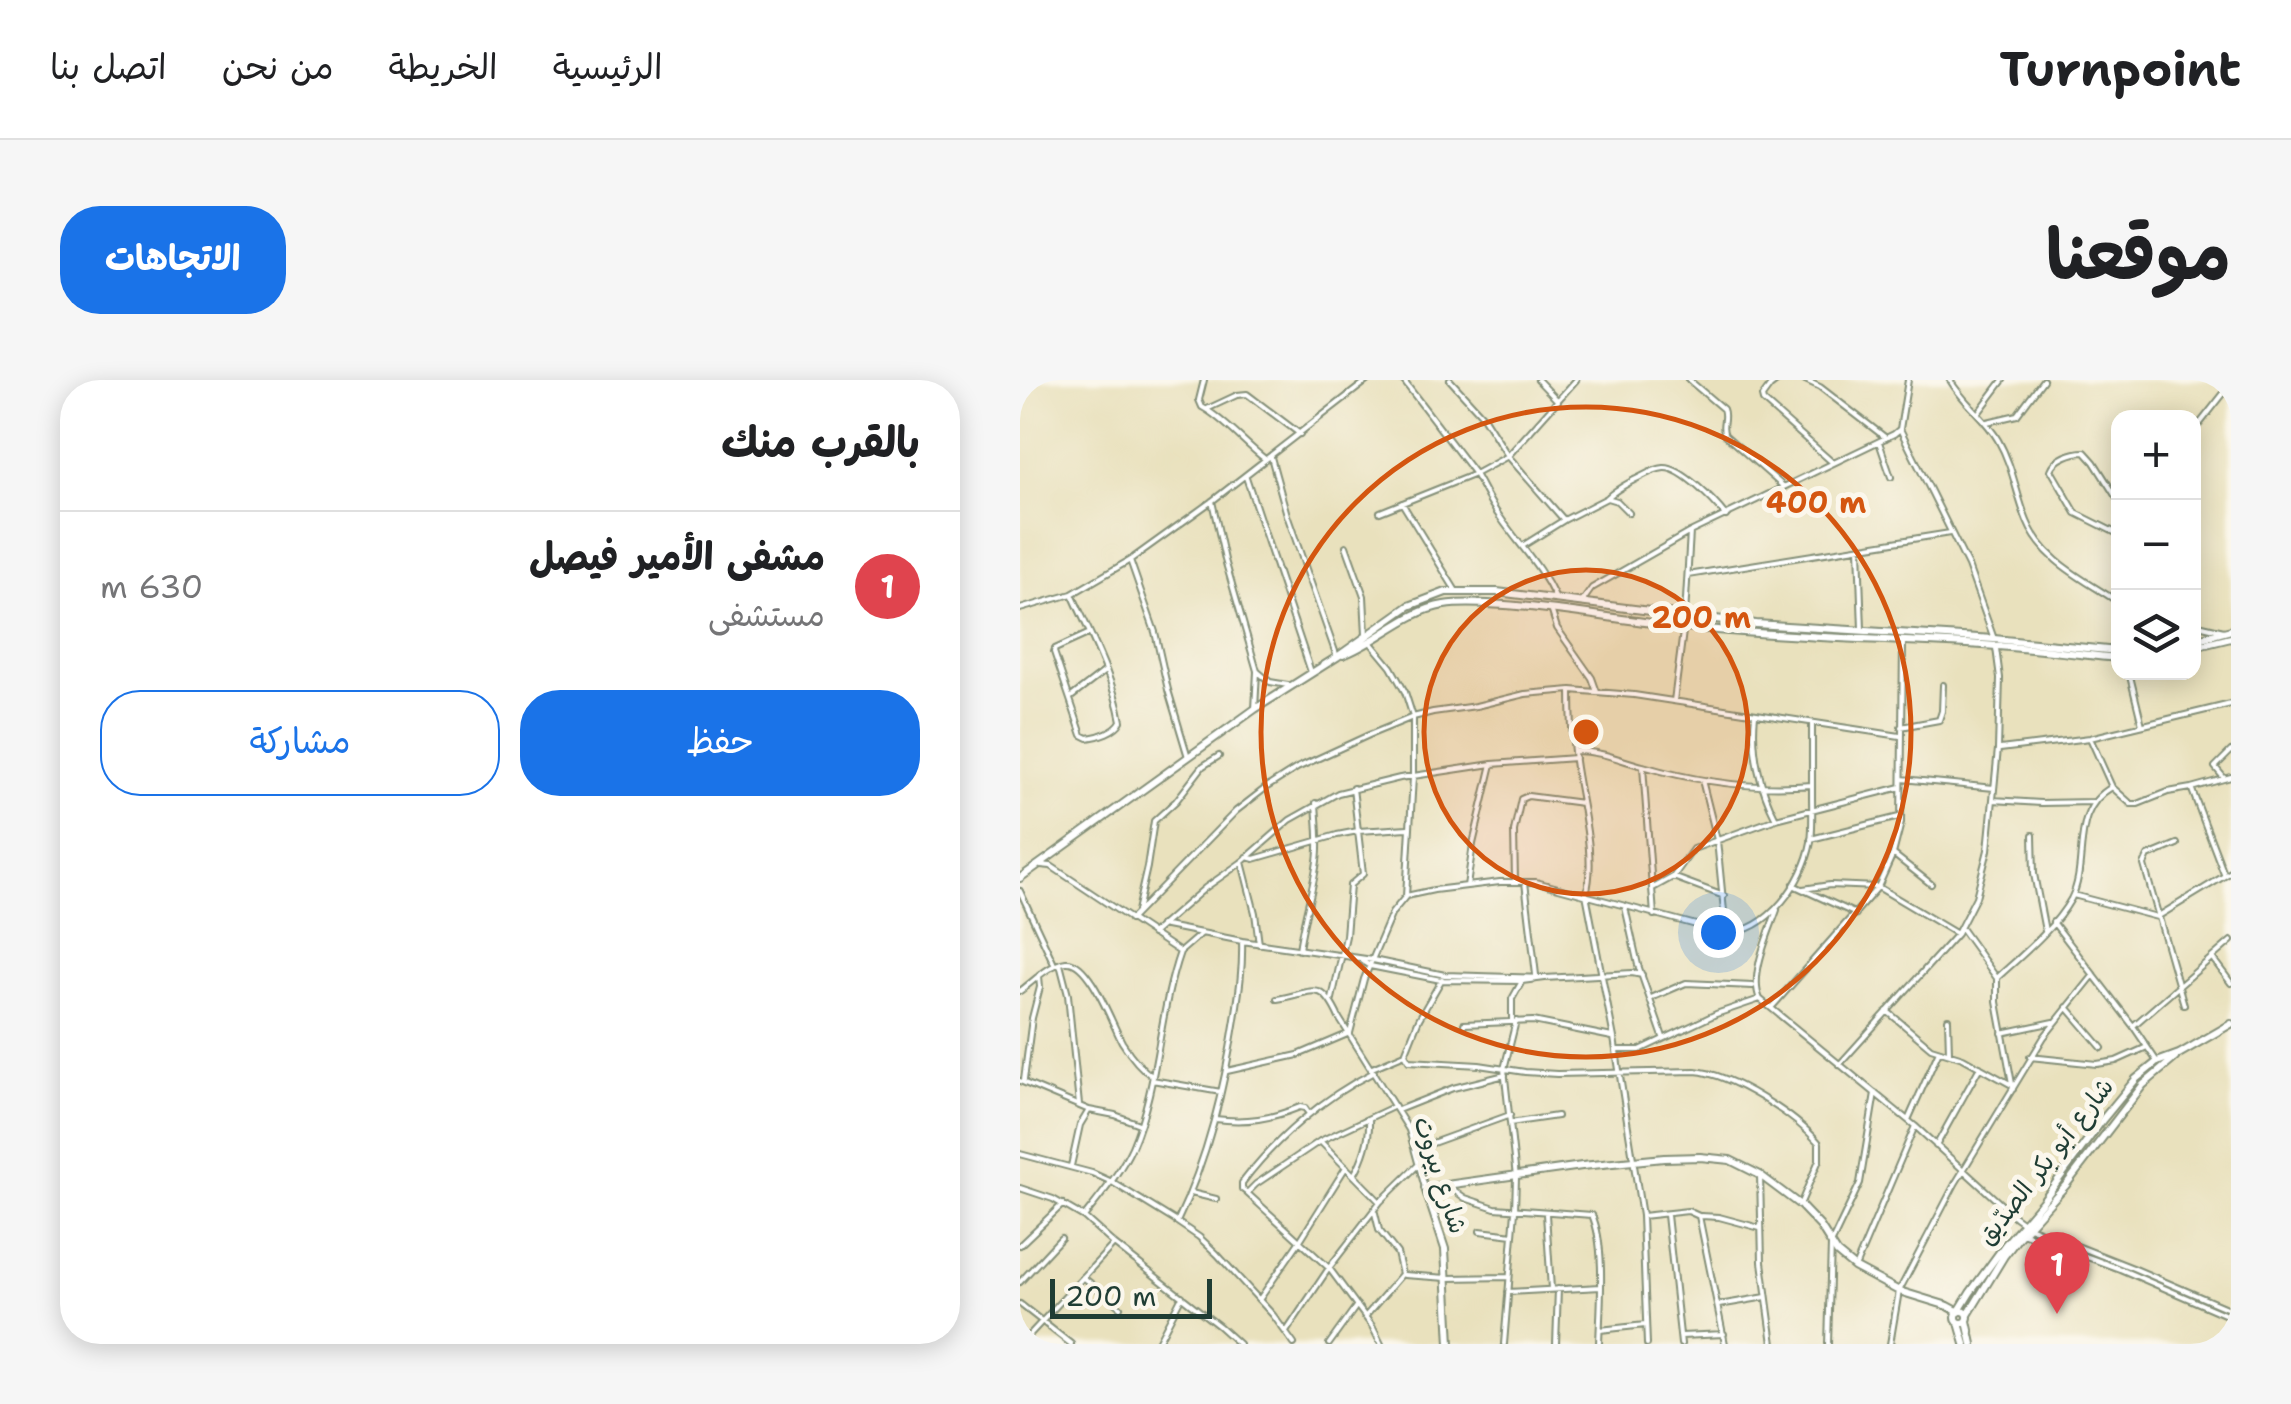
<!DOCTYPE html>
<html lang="ar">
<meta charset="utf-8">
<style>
body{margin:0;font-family:"Shantell Sans","Playpen Sans Arabic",sans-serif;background:#f6f6f6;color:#202124;direction:rtl}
.controls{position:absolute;right:30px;top:30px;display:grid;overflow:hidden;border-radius:20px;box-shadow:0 5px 25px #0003}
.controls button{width:90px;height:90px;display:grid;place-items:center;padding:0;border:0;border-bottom:2px solid #e0e0e0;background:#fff;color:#202124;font:50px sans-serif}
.scale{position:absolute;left:30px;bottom:25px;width:162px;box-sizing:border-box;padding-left:10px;border:5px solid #1f3d34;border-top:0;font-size:28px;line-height:35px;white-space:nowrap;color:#1f3d34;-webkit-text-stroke:8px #fbf7ec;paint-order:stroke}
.you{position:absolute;left:698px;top:552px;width:35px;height:35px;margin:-25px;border:8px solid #fff;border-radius:50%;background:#1a73e8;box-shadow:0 0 0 15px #1a73e833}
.badge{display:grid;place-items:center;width:65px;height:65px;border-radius:50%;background:#1a73e8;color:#fff;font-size:32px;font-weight:700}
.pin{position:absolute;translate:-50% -82px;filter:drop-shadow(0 2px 5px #0008)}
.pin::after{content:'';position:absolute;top:52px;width:35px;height:30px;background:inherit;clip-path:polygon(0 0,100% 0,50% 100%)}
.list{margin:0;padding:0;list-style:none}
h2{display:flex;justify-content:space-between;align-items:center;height:130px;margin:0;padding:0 40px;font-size:42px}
h2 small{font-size:32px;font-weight:400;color:#757577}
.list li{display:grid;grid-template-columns:65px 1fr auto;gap:30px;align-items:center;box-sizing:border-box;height:150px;padding:0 40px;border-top:2px solid #e0e0e0}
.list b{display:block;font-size:38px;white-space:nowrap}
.list p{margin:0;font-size:32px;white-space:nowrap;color:#757577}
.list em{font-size:32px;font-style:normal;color:#757577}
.actions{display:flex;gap:20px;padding:30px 40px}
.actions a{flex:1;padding:22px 0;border:2px solid #1a73e8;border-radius:40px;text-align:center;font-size:35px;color:#1a73e8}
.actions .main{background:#1a73e8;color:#fff}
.icon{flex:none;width:55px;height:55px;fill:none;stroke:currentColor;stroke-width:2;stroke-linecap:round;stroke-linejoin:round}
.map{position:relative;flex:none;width:1211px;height:964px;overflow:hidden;direction:ltr;border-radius:40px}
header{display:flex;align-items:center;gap:60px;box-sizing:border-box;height:140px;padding:0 50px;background:#fff;border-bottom:2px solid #e0e0e0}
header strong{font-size:48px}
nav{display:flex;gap:55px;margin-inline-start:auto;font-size:35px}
.intro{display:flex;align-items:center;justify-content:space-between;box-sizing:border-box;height:240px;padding:0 60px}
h1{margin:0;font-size:70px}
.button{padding:25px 45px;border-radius:40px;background:#1a73e8;color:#fff;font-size:35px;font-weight:700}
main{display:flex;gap:60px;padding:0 60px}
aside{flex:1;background:#fff;border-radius:40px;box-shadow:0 5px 25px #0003}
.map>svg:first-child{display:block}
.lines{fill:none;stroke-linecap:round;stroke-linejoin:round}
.street-casing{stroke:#848f78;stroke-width:8}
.secondary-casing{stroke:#848f78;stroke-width:10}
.street{stroke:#fff;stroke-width:4}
.secondary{stroke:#fff;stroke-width:6}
.ring{fill:none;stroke:#d45610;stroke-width:5}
.labels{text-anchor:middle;stroke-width:10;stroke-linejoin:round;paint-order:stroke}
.street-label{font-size:25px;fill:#1f3d34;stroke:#fbf7ec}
.centre{fill:#d45610;stroke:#fbf7ec;stroke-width:5}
.ring-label{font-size:30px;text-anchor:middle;font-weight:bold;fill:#d45610;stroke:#fbf7ec;stroke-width:10;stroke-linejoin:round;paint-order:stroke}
</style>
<header>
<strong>Turnpoint</strong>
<nav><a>الرئيسية</a><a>الخريطة</a><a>من نحن</a><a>اتصل بنا</a></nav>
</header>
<div class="intro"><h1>موقعنا</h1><a class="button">الاتجاهات</a></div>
<main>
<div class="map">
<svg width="1211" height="964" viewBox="0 0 1211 964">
<rect width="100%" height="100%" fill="#fbf7ec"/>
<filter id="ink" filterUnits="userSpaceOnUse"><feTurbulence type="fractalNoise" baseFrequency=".01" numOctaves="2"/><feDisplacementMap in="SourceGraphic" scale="20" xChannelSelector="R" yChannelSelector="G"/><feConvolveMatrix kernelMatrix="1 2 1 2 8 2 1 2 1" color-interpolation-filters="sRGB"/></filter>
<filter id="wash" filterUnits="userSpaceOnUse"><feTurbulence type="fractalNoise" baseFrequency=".0048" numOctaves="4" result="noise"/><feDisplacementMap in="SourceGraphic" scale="40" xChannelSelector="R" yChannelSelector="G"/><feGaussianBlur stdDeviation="2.25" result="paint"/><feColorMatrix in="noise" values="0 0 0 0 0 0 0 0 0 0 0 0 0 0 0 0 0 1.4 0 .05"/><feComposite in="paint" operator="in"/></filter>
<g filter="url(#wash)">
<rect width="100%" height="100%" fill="#e9e1bd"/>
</g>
<g filter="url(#ink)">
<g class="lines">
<g class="street-casing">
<path id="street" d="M 184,0 L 179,20 L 182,27 C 203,38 225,64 245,79
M 430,0 L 462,35 L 488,76 L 544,140
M 518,0 L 538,21
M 669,0 L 703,29 C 707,38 700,46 705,55 L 764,107
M 758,0 L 750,6 L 742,17 L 743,21 L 812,82
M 785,0 L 800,7 L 866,58
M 930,0 C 943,23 965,37 978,60 C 993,86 996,114 1007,141 C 1023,181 1064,199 1098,222
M 1202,0 L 1208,9
M 187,29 L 217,15 L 227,14 L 280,54
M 959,32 L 983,0
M 967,42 L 997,35 L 1023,0
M 880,49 L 948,186 L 974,259
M 1174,51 L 1211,4
M 859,62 L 871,97
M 251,77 L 267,135 L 317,277
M 226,97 L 291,292
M 587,118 C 595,110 603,106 614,100 C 623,96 633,89 644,88 C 662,87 695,122 706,136
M 1098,120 L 1074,82 L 1065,72 C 1053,72 1035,78 1031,90 L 1056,133 L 1098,154
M 192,121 L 205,180 L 237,291 L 235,329
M 382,123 L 436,211
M 360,132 L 455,94 L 383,0
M 1174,158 L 1176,164 L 1174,171
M 504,165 L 544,140 L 587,118 L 597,121 L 609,133
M 326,166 L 344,216 L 346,255
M 839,168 L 842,249
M 110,180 L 135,252 L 148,310 L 168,377
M 668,195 L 930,153
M 52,214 C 70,254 93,297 101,341 C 96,351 78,357 68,358 L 62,355 L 34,272 L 35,269 L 70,253
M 536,219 C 521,186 500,166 480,137 C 470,124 463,108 455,94 L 488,76 L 556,0
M 562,222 L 572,208 L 670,152 L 874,54 L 880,49 L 888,0
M 0,229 L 52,214 L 110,180 L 192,121 L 348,0
M 531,229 L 537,248 L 572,298 L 577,312
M 1174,244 L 1204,251
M 351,263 L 371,287 L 385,312 L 393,337 L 393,397 L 386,516
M 237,291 L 250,302 L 268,305
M 1109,292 L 1122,345
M 551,310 C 551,334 552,358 555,381 C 560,420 577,476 566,514 L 594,658 L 622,836 L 627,964
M 50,318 L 85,291
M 654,321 L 665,236 L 670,152
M 735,335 C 731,371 740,408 756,439
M 881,347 L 919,340 L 922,331 L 923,305
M 1070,358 L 1092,407 L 1111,424 L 1118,424 L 1148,412 L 1171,408 L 1211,397
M 980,369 L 1070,358 L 1211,324
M 556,371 C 580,371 600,380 623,386 C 678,402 735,410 792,405
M 623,387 L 634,535
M 1204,398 L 1195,387 L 1211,371
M 882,399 L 974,408
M 682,400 L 697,460 L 706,552
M 1172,410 L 1204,494
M 973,420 L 1021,423 L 1073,422
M 1013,455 L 1014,494 L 1025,551
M 791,459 L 879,437
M 1157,464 L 1128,476 L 1124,485 L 1164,625
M 873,474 L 911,504
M 227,477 L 234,479 L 317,455 L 338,451 L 388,448
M 222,482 L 235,533 L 239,564
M 21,485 L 31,486 L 160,572 C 138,635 139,705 112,767 C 100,793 82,814 64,837
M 653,497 L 704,516
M 495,501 L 494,451 L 501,419 L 508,416 L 562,423
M 505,502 L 516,595
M 773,505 L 836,534
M 447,506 L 453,464 L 472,384
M 633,508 L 653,497 L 673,469 L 756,439 L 881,407
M 783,509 L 810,505 L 858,507 L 937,554
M 0,511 L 34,584
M 1053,515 L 1137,537 L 1211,492
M 605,527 L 618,585 L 643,657
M 757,530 C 749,553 729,596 740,619 L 895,746 L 995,837 L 1009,847 L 1113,888 L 1211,930
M 117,531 L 127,487 L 134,441 L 156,421 L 183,386 L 199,376
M 110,540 L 216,431 L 247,407 L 277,388 L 349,355 L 393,337 L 413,332 L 456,326 L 505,314 L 551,310 L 614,315 L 880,356
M 1033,542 L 1113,646 L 1138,683
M 141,545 L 222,561 L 353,580 L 425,595 L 525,598 L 612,593 L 622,595
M 941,548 L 976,597
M 132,554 L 185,508 L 222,482 L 270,440 L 318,413 L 380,398 L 472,384 L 555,378
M 279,570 C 283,539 293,511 297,481 C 300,461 297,443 296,423
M 160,572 L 182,553
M 1193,579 L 1211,603
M 342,581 L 350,586 L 421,600 L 502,601 L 525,598
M 40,584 L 48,615 L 59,725
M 0,611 C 13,602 29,584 46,582 C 69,579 92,644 102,662 C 110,675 120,688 133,697
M 631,618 L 666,603 L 733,606
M 257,619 C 293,613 301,598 319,638 L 389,750 L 405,808
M 312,619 L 326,556 L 330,505 L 343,494 L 333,408
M 1047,627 L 1082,668
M 751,628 L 858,507 L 873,474 L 881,443 L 883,263
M 867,631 L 911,668 L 943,678 L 990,704
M 928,639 L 929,673
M 492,641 L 492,619 L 501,603
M 444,644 L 513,641 L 592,657
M 1113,646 L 1211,561
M 982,653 L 1034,642
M 596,670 L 620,670 L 696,634 L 740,619
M 385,674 L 389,681 L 459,685 L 505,692 L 537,694 L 675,691 C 712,694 775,735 799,763 L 799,780 L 780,825
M 1010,677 L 1077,684 L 1096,681 L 1127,667
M 819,685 L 937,554 L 956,517 L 968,470 L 978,369 L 980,298 L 976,268
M 352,688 L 385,674 L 399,639 L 422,599
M 207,691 L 278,675 L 330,653 L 344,599 L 372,533 L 386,516 L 414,510 L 480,502 L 516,502 L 706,553 C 749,552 784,501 791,462 C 793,446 792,430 792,414 C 792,391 792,367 792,344
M 4,700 L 12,638 L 20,607 L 19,596
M 132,700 L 201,712
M 0,701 L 69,730 L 95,735 L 119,744
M 993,709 L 977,622 L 977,598 C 1002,575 1034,549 1051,519 C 1070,483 1048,432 1092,407
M 378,730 L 433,708 L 485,695
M 195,739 C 227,743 250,739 280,727 L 285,728 L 289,734
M 888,740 L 919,671
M 490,743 L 537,736
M 916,766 L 960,687
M 396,769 L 490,735
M 0,774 L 72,793 L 92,802 L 157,842 L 179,857 L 197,874 L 253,935 L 274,964
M 51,786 L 60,745 L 69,730
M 334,795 C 344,777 350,760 349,739
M 740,795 L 742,882 L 753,964
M 428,806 L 445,818 L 475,828 L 572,835 C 586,866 580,929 579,964
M 0,808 L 33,819 L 64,837 L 94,864 L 199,946 L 219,964
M 226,812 L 222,809 L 222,803 C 256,758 304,717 354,692
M 171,813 L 196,819
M 360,822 L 399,784
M 526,834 L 531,909
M 647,835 L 661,964
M 622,836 L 668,831 L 679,836 L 705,964
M 681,836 L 699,837 L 740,848
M 157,842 C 188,777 204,709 215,639 C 219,613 223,588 222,561
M 460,851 L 493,855
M 1005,854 L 1100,889 L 1211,937
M 0,865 L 43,824
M 836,885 L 895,746
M 384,895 L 427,898 L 489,897
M 63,897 L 100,927
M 0,902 L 41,858
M 488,912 L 581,907
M 239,920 L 279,862 L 326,787
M 0,924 L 51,964
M 699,925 L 746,917
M 345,937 L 382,894 L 377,873 L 359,850 L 355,833
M 580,950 L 625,945
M 266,952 L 309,888 L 360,822 L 300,761
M 661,956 L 704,954
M 1,964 L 94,864
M 137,964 L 162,916
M 309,964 L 337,925
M 361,964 L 352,946 L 309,888 L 227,813 L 236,804 L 300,761 L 375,726
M 484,964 L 495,831 L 496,797 L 484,689 L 496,641
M 536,964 L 538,909
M 808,964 L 811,864 L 840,803 L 855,713
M 870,964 L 879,911 L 935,804 L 1024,657 L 1073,596"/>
</g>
<g class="secondary-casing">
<path id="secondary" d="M 1174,260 L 1211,250
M 1174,267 L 1211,258
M 323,275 C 358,262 387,231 424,225 C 444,222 465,224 485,225 C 546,229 606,241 666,247 C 770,258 874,259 977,266 C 1018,269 1058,274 1098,278
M 0,498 L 235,329 L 317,277 L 389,226 L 426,212 L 477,212 L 736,244 L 974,259 L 1098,271
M936 937a6 6 0 1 1 12 0a6 6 0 1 1-12 0Z
M 939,931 L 950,913 L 985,865 L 1022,822 L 1083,739 L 1116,699 L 1137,682 L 1159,674 L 1211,644
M 948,935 L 984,876 L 998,858 L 1046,805 L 1123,705 L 1155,678
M 947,941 L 952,964
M 939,943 L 945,964
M 430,964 L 425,869 L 405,808 L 562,786 L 644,778 L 680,777 L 710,780 L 740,795 L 780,825 L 800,846 L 817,873 L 834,887 L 879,911 L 928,926 L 939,932"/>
</g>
<use href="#street" class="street"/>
<use href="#secondary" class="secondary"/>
</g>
</g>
<circle cx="566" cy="352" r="162" fill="#d45610" fill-opacity=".12"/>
<g class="ring">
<circle cx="566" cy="352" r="162"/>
<circle cx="566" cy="352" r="325"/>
</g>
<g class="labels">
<g class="street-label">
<text transform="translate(1025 781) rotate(-52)" y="9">شارع أبو بكر الصدّيق</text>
<text transform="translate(421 795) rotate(72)" y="9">شارع بيروت</text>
</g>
</g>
<circle cx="566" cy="352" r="15" class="centre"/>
<g class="ring-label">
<text x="796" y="133">400 m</text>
<text x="681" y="248">200 m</text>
</g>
</svg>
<div class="controls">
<button>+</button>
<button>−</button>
<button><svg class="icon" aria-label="layers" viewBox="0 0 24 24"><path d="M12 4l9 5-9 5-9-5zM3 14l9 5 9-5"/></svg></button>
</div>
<div class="scale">200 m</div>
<div class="you"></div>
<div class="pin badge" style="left:1037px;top:934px;background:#e0444e">1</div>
</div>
<aside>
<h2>بالقرب منك<small></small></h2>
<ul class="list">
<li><span class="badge" style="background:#e0444e">1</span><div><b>مشفى الأمير فيصل</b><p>مستشفى</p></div><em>630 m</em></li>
</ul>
<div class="actions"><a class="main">حفظ</a><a>مشاركة</a></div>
</aside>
</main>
